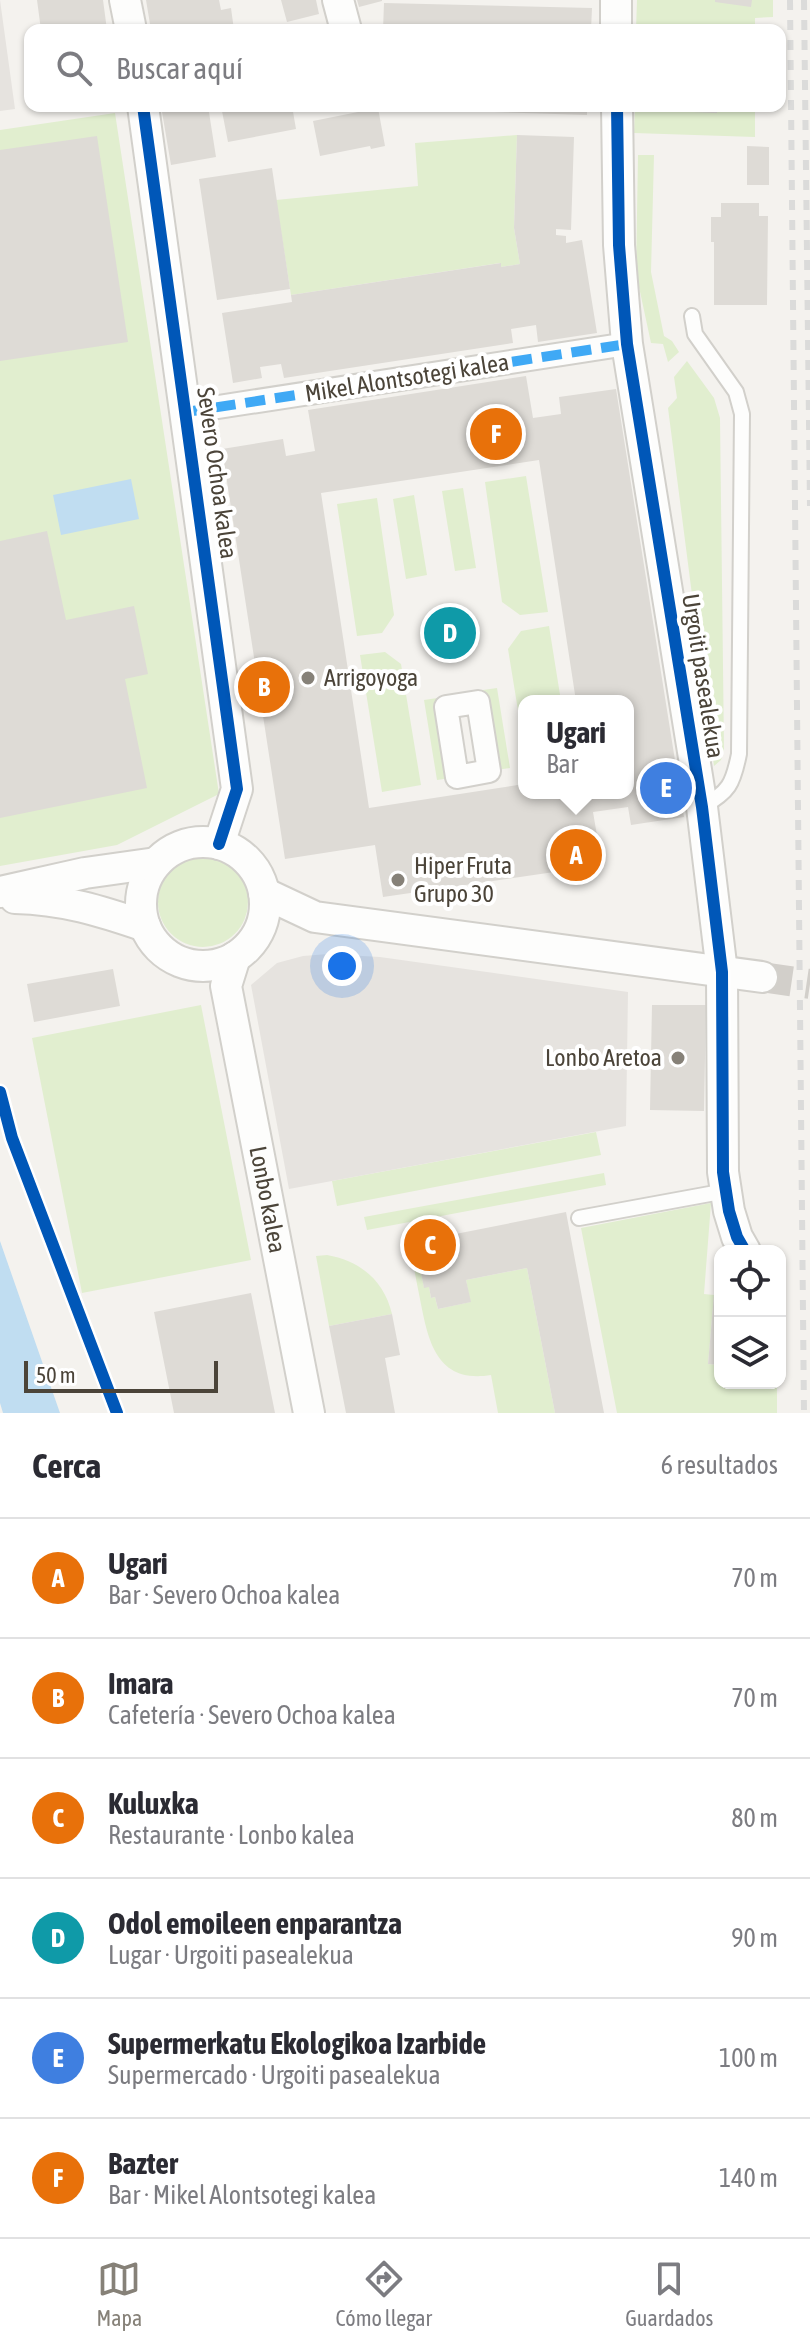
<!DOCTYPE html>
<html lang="es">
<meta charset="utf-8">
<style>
body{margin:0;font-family:"Asap Condensed",sans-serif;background:#f2f2f3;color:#2b2b33}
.controls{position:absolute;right:24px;bottom:24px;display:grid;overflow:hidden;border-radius:16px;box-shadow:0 2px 6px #0004}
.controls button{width:72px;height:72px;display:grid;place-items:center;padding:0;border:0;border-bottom:2px solid #e1e1e2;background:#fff;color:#2b2b33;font:40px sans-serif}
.scale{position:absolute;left:24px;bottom:20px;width:194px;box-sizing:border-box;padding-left:8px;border:4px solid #4b4439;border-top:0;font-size:22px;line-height:28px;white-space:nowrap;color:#4b4439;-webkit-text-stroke:6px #fff;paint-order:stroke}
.you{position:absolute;left:342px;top:966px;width:28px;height:28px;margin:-20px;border:6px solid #fff;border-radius:50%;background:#1a73e8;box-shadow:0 0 0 12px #1a73e833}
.badge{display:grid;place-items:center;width:52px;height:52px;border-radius:50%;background:#868178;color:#fff;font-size:26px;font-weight:700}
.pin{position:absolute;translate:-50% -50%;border:4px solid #fff;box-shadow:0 2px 8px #0006}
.popup{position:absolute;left:518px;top:695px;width:116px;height:104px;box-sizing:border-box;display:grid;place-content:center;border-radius:16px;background:#fff;filter:drop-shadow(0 2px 6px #0005);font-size:26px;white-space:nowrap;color:#7c7c81}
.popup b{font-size:30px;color:#2b2b33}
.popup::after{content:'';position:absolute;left:50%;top:100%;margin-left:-16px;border:16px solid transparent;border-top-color:#fff}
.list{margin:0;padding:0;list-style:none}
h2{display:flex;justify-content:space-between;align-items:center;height:104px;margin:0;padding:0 32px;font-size:34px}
h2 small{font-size:26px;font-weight:400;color:#7c7c81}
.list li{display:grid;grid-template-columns:52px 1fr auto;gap:24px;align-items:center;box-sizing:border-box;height:120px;padding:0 32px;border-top:2px solid #e1e1e2}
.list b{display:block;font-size:30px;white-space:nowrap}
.list p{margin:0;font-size:26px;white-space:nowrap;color:#7c7c81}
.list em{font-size:26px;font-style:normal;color:#7c7c81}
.icon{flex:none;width:44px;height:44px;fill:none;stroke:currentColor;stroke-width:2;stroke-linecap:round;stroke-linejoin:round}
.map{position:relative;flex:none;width:810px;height:1413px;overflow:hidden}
.search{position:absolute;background:#fff;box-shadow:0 2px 6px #0004;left:24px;right:24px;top:24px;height:88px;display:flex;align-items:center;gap:20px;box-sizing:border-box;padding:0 28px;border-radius:16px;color:#7c7c81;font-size:30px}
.sheet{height:824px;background:#fff}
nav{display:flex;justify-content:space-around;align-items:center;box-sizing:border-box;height:112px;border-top:2px solid #e1e1e2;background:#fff;font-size:22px;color:#7c7c81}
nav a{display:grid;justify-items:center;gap:4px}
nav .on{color:#868178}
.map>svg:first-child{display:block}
.green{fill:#e1eecf}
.parking{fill:#e6e3df}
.water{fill:#c0ddf1}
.building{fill:#dedbd6;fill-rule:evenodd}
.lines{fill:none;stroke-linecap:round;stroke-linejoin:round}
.minor-tunnel{stroke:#d2cfca;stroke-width:30;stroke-dasharray:30 15;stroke-linecap:butt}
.service-casing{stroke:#d2d0cb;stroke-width:18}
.pedestrian-casing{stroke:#d2d0cb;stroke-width:26}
.minor-casing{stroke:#d2d0cb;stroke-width:34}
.service{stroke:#fdfdfc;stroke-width:14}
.pedestrian{stroke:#fdfdfc;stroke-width:22}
.minor{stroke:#fdfdfc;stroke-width:30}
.rail{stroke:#dbdbda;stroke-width:6;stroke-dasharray:10 10;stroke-linecap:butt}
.quiet{stroke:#3fa9f5;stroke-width:10;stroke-dasharray:20 10;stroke-linecap:butt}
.cycleway-casing{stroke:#fff;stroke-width:17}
.cycleway{stroke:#0057b8;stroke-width:12}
.poi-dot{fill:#868178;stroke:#fff;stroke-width:3}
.labels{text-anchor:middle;stroke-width:8;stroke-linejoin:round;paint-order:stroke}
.street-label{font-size:24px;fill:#4b4439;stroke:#fff}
.poi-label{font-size:24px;fill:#4b4439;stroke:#fff;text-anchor:start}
</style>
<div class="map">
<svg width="810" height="1413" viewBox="0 0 810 1413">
<rect width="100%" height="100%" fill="#f4f2ee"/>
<path class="green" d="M 637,0 L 773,0 L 773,17 L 755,18 L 755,30 L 636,30 Z
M 635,106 L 755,106 L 755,137 L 634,133 Z
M 115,113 L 219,794 L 117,845 L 0,866 L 0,130 Z
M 517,135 L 514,228 L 520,264 L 501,267 L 500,263 L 291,295 L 276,200 L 418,186 L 415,143 Z
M 638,155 L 654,155 L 651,272 L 664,336 L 672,341 L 679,352 L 668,362 L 663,344 L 651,343 L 636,273 Z
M 687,361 L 714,398 L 720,418 L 724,749 L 721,760 L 714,766 L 668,408 L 677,398 L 674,377 Z
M 526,476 L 548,612 L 520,615 L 502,602 L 485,482 Z
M 463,488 L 476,568 L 455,571 L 442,491 Z
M 414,495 L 427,575 L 406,579 L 393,499 Z
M 377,498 L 394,615 L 382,633 L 357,636 L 337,504 Z
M 549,626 L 561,701 L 524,701 L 524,747 L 508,649 L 521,631 Z
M 385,652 L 401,664 L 421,785 L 382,792 L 360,655 Z
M 497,688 L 510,768 L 489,771 L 476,691 Z
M 444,697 L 457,777 L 437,780 L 424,700 Z
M158 902a45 45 0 1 1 90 0a45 45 0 1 1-90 0Z
M 201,1005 L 251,1260 L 82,1293 L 32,1038 Z
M 596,1132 L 601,1155 L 337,1206 L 332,1181 Z
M 604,1173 L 606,1185 L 367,1230 L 364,1217 Z
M 711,1203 L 704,1294 L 714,1295 L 708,1364 L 720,1365 L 720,1383 L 777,1383 L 777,1413 L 617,1413 L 581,1228 Z
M 415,1242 L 424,1287 L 429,1287 L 431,1298 L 435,1297 L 438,1309 L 470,1302 L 466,1280 L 527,1268 L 555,1413 L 498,1413 L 491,1375 C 436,1384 428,1340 420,1299 C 416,1280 413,1261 409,1243 Z
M 327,1255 C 360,1261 384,1280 392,1314 L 329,1326 L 316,1256 Z"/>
<path class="parking" d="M 0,0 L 15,109 L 0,111 Z
M 328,954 L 380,957 L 628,992 L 626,1126 L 289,1189 L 251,985 L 277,963 L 303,956 Z"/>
<path class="water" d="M 131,479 L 139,519 L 61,535 L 53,495 Z
M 0,1241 L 53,1393 L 60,1413 L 3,1413 L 0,1403 Z"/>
<path class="building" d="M 37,0 L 103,0 L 107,30 L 41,30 Z
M 146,0 L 219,0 L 221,10 L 231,8 L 234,30 L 151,30 Z
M 281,0 L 316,0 L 319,14 L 287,22 Z
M 357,0 L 382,0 L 382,1 L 359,7 Z
M 715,0 L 752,0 L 751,7 L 715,2 Z
M 384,3 L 592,8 L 591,30 L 383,30 Z
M 161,106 L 208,106 L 216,157 L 171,165 Z
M 221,106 L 292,106 L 296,129 L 228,142 Z
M 402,106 L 587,106 L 587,115 L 402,109 Z
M 670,106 L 717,106 L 717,113 L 669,111 Z
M 378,108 L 385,146 L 371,149 L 370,146 L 320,156 L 313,121 Z
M 517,135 L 574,137 L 571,230 L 556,229 L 556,235 L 566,236 L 566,243 L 582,240 L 597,333 L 538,342 L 536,325 L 511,329 L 513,343 L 284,378 L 281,364 L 260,367 L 262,378 L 233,383 L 222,313 L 292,302 L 291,295 L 501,263 L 501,267 L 520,264 L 514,228 Z
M 97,136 L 128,342 L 0,361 L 0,150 Z
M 747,146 L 769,147 L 769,185 L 747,185 Z
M 272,168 L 290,289 L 217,300 L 199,179 Z
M 721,203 L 759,203 L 759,216 L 768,216 L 767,305 L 714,305 L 714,242 L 711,242 L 711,217 L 721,217 Z
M 526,376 L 533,418 L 561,414 L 559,397 L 616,389 L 684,817 L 631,825 L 628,807 L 593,812 L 602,865 L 383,897 L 375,845 L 285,859 L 222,449 L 283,439 L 286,456 L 315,451 L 308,410 ZM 539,460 L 576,701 L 628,701 L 628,793 L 524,793 L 524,784 L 369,808 L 321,493 Z
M 47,531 L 66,620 L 134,606 L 148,674 L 125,679 L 147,788 L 0,818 L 0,541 Z
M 113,969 L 120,1006 L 34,1022 L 27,984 Z
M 652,1005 L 706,1005 L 704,1111 L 650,1110 Z
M 566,1212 L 591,1345 L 604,1413 L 555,1413 L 527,1268 L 466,1280 L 471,1302 L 438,1309 L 435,1297 L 431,1298 L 429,1287 L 424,1288 L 415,1242 Z
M 251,1293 L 275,1413 L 174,1413 L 154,1312 Z
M 714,1295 L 720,1295 L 720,1365 L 708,1364 Z
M 392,1314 L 400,1355 L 385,1358 L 395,1413 L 346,1413 L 329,1326 Z"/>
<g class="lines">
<path class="minor-tunnel" d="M 762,977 L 810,984"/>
<g class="service-casing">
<path id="service" d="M 692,316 L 695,334 L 736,392 L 742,414 L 739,754 C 733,784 729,792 702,807
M 579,1218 L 726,1191"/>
</g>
<g class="pedestrian-casing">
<path id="pedestrian" d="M 186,412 L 627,344
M 478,702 L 489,771 L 457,777 L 446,707 Z"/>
</g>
<g class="minor-casing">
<g id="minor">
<path d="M 125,0 L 131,30"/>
<path d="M 338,0 L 346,30"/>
<path d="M 616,30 L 616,0"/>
<path d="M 143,106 L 237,789 L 219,844"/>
<path d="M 617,106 L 619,245 L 627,344 L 702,807 L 722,972 L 723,1172 L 729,1211 L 737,1237 L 745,1251"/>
<circle cx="203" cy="904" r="62"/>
<path d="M 0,892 L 85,873 L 156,863"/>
<path d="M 264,893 L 315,917 L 762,977"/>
<path d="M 15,898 C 63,899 101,911 145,926"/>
<path id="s1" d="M 235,957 L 226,986 L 309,1413"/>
</g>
</g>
<use href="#service" class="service"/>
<use href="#pedestrian" class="pedestrian"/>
<use href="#minor" class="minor"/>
<path class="rail" d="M 790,0 L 804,1413
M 804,0 L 810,506"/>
<path class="quiet" d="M 186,412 L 627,344"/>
<g class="cycleway-casing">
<path id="cycleway" d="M 143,106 L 237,789 L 219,844
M 617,106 L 619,245 L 627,344 L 702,807 L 722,972 L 723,1172 L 729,1211 L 737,1237 L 745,1251
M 0,1092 L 12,1138 L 117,1413"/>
</g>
<use href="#cycleway" class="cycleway"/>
</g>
<g class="poi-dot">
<circle cx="308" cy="678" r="8"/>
<circle cx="398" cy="880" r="8"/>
<circle cx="678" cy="1058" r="8"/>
</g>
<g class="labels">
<g class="street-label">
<text transform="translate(407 378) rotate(-9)" y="8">Mikel Alontsotegi kalea</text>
<text transform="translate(217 473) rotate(82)" y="8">Severo Ochoa kalea</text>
<text transform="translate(703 676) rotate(81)" y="8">Urgoiti pasealekua</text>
<text dy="8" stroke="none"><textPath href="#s1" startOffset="248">Lonbo kalea</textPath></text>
</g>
<g class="poi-label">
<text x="324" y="686">Arrigoyoga</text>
<text x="414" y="874">Hiper Fruta<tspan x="414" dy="28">Grupo 30</tspan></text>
<text x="662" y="1066" text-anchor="end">Lonbo Aretoa</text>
</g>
</g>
</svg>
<div class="controls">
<button><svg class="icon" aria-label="locate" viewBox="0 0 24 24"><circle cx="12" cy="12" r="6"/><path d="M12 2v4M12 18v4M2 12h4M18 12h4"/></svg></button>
<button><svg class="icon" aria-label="layers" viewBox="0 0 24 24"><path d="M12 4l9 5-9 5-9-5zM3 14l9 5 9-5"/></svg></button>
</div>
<div class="scale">50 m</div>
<div class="you"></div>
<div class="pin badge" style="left:576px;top:855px;background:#e8710a">A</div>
<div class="popup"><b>Ugari</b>Bar</div>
<div class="pin badge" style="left:264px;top:687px;background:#e8710a">B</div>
<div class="pin badge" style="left:430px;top:1245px;background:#e8710a">C</div>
<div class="pin badge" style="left:450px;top:633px;background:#0f9aa8">D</div>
<div class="pin badge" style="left:666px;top:788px;background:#3f7fe0">E</div>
<div class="pin badge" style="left:496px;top:434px;background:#e8710a">F</div>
<div class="search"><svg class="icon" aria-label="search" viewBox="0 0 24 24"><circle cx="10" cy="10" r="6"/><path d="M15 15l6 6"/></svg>Buscar aquí</div>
</div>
<section class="sheet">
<h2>Cerca<small>6 resultados</small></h2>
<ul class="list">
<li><span class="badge" style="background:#e8710a">A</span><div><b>Ugari</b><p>Bar · Severo Ochoa kalea</p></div><em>70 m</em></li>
<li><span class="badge" style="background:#e8710a">B</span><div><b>Imara</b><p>Cafetería · Severo Ochoa kalea</p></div><em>70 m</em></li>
<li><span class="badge" style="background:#e8710a">C</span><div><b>Kuluxka</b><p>Restaurante · Lonbo kalea</p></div><em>80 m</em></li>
<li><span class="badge" style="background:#0f9aa8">D</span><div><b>Odol emoileen enparantza</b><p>Lugar · Urgoiti pasealekua</p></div><em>90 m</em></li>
<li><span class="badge" style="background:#3f7fe0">E</span><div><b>Supermerkatu Ekologikoa Izarbide</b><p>Supermercado · Urgoiti pasealekua</p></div><em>100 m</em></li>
<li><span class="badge" style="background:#e8710a">F</span><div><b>Bazter</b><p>Bar · Mikel Alontsotegi kalea</p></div><em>140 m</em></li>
</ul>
</section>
<nav>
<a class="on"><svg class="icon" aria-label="map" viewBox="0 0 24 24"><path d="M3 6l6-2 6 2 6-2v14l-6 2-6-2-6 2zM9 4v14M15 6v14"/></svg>Mapa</a>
<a><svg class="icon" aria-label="directions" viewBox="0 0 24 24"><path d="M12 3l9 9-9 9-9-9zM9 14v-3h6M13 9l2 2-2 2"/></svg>Cómo llegar</a>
<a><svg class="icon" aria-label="saved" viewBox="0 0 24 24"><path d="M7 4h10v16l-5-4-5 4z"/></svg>Guardados</a>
</nav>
